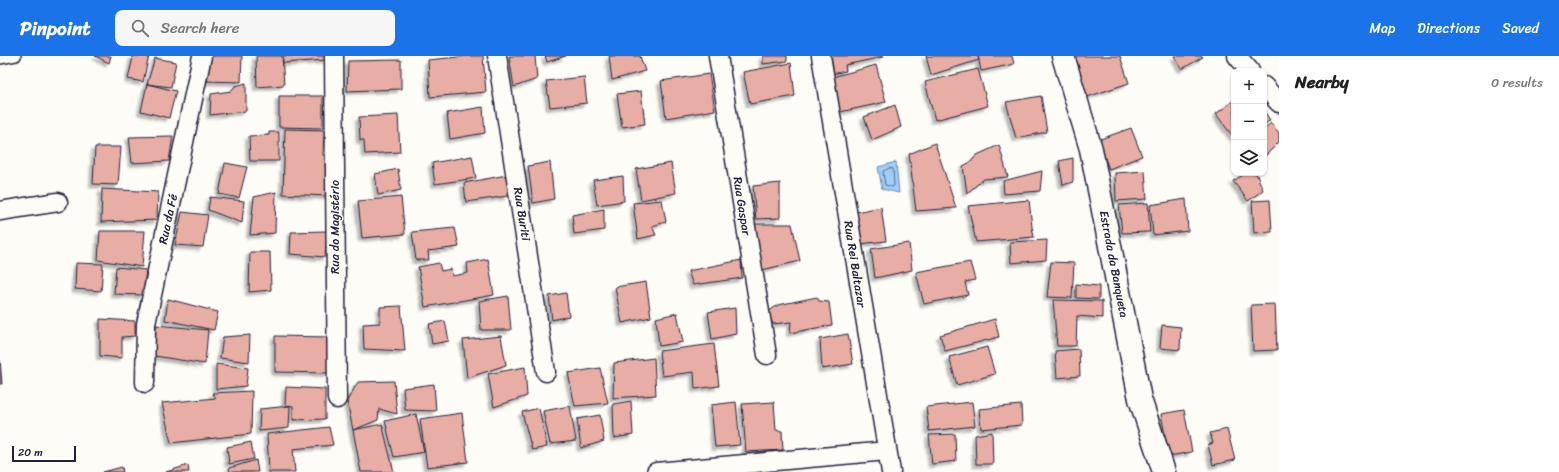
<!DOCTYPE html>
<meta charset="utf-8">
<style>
body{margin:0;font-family:Sriracha,sans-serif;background:#f6f6f6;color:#222}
.controls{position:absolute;right:12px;top:12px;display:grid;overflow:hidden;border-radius:8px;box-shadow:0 1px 3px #0004}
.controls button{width:36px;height:36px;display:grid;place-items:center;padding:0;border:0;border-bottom:1px solid #e0e0e0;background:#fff;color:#222;font:20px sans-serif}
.scale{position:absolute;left:12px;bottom:10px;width:64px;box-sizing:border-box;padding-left:4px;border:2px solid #22223b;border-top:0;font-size:11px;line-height:14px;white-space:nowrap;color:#22223b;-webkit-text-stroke:3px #fdfcf7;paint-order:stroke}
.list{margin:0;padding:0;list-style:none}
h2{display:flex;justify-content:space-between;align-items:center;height:52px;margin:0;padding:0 16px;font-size:17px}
h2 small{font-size:13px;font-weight:400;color:#767676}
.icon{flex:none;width:22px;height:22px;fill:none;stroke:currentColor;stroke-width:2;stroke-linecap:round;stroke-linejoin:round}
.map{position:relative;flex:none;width:1279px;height:416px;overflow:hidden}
header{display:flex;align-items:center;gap:24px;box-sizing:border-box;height:56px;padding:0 20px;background:#1a73e8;color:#fff}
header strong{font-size:19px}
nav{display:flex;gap:22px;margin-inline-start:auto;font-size:14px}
.search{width:280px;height:36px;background:#f6f6f6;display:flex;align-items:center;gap:10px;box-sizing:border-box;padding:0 14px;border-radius:8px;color:#767676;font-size:15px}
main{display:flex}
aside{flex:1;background:#fff}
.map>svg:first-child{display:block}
.water{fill:#a0cefb;stroke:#6e89ae}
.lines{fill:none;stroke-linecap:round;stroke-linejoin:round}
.shore{stroke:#546788;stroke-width:1}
.building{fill:#e8ada5;stroke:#22223b;filter:url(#shadow)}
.service-casing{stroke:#22223b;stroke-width:12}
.minor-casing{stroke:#22223b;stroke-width:21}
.tertiary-casing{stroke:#22223b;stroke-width:25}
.service{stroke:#fdfcf7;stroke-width:9}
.minor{stroke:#fdfcf7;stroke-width:18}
.tertiary{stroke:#fdfcf7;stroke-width:22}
.labels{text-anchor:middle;stroke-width:3;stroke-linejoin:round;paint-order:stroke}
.street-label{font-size:12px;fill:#22223b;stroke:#fdfcf7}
</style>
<header>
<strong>Pinpoint</strong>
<div class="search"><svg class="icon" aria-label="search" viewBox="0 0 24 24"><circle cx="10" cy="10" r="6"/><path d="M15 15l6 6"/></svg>Search here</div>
<nav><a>Map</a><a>Directions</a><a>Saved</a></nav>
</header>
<main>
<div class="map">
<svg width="1279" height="416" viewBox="0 0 1279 416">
<defs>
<filter id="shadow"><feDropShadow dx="-3.5" dy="3.5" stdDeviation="1" flood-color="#0004"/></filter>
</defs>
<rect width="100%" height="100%" fill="#fdfcf7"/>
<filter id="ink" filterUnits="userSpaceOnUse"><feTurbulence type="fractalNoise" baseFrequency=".025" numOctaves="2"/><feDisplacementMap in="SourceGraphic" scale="8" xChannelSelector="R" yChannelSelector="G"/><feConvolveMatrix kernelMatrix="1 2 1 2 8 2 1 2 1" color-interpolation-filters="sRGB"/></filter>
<g filter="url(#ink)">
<path class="water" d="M 896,106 L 899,137 L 882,133 L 878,111 Z"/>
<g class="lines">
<path class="shore" d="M 890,112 L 893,113 L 894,129 L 893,131 L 885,129 L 883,116 Z"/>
</g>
<path class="building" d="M 95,0 L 111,0 L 109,7 Z
M 132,0 L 149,0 L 143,26 L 128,23 L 133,1 Z
M 211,0 L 242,0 L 241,26 L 207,25 Z
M 256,0 L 282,0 L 284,29 L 257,31 Z
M 283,0 L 326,0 L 327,4 L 283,7 Z
M 468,0 L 483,0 L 486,36 L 430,41 L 428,4 Z
M 509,0 L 535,0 L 537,23 L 514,31 Z
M 545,0 L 566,0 L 547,6 Z
M 609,0 L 640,0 L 645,15 L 612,24 Z
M 763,0 L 787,0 L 787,5 L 763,8 Z
M 823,0 L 883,0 L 883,1 L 845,9 L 846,15 L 827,19 Z
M 926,0 L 978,0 L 979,4 L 931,19 Z
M 978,0 L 1012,0 L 1014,8 L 981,15 Z
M 1067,0 L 1120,0 L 1129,27 L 1081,43 Z
M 1174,0 L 1202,0 L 1203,1 L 1182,13 Z
M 155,2 L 176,6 L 171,31 L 147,28 Z
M 401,4 L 401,33 L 347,35 L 348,5 Z
M 791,7 L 795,40 L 750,48 L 743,16 Z
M 876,9 L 886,46 L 840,56 L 829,22 Z
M 978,13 L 988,50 L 935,64 L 925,26 Z
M 709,18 L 715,54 L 666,62 L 661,25 Z
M 584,21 L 587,47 L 550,51 L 546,25 Z
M 246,27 L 246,55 L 210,59 L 211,38 L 231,35 L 235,30 Z
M 147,28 L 176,35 L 169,62 L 141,55 Z
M 641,35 L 645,68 L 622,71 L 617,38 Z
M 279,40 L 323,40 L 323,72 L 279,71 Z
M 1041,40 L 1047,76 L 1016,82 L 1006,46 Z
M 1234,44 L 1234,82 L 1216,58 Z
M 895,49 L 901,71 L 872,84 L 864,61 Z
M 483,51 L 485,77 L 450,83 L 447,57 Z
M 1264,55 L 1270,64 L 1264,69 Z
M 398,59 L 400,96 L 365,98 L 364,84 L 360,84 L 359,61 Z
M 1271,67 L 1279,77 L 1279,86 L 1264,101 L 1264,73 Z
M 1131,72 L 1142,100 L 1109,113 L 1098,84 Z
M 285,73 L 324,74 L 323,99 L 330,100 L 329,140 L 283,138 Z
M 269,76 L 279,76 L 279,105 L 250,105 L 249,80 L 269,79 Z
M 173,80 L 169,105 L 132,107 L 129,81 Z
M 935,87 L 956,152 L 916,155 L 909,98 Z
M 999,89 L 1008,121 L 984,123 L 967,137 L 963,110 L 971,106 L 977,99 Z
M 95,91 L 121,91 L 118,129 L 93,128 Z
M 472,100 L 476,122 L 435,128 L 432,107 Z
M 1073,102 L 1073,126 L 1063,129 L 1059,105 Z
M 550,106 L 554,143 L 533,147 L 528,110 Z
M 225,107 L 247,111 L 239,142 L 219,138 Z
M 671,107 L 676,137 L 641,144 L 636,113 Z
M 398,113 L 401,134 L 378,139 L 375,118 Z
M 1042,115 L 1040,135 L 1004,138 L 1003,125 Z
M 1145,115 L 1147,143 L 1116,145 L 1115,117 Z
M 1246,117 L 1256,117 L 1263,134 L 1248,145 L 1233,125 Z
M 507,119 L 508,140 L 466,146 L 464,127 Z
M 623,120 L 624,145 L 597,149 L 593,124 Z
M 780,127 L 780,162 L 756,163 L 753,130 Z
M 102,133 L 158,136 L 157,164 L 101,166 Z
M 276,136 L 275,177 L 250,179 L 254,141 Z
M 210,141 L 244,145 L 242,167 L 208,154 Z
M 401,141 L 405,178 L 362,182 L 358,145 Z
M 1186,143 L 1188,175 L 1153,179 L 1150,149 Z
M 662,144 L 666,166 L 652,170 L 656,179 L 638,183 L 633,147 Z
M 1029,144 L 1032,171 L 1034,181 L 976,186 L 968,150 Z
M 1270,144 L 1272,176 L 1254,177 L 1252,145 Z
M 1148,147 L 1150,176 L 1122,177 L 1119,149 Z
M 881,151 L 886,185 L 859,188 L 856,156 Z
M 604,153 L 604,174 L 574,178 L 572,159 Z
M 182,156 L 208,159 L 203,191 L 175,189 Z
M 754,168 L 792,168 L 800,205 L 762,214 Z
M 455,172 L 459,191 L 428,195 L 429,204 L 416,204 L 412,176 Z
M 100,175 L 145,175 L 142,211 L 98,204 Z
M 327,175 L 325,201 L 290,198 L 291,176 Z
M 1047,184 L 1046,204 L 1011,207 L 1010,186 Z
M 909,187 L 912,214 L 875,222 L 871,193 Z
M 250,196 L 270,196 L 271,234 L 249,236 Z
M 488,203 L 494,239 L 425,251 L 418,211 L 439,207 L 441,215 L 451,213 L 452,220 L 468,217 L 467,207 Z
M 741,204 L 742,222 L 693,229 L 688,215 Z
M 970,206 L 975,224 L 965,226 L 968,239 L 924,248 L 916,216 Z
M 1051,206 L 1074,207 L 1072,242 L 1047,241 Z
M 76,207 L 103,208 L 101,235 L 75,233 Z
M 116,211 L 146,214 L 143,239 L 114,238 Z
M 646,226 L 651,261 L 622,267 L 615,231 Z
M 1076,228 L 1099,230 L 1099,243 L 1076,242 Z
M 566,237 L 569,260 L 552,264 L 549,240 Z
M 508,240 L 511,274 L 481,274 L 479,245 Z
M 817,241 L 819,245 L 829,246 L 832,269 L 790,277 L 791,266 L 773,268 L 768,256 L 778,249 Z
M 168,243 L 218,256 L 214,274 L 165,264 Z
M 1053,244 L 1102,245 L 1102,262 L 1077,260 L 1076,290 L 1057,290 Z
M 1275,248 L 1277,294 L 1253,295 L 1251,249 Z
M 401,250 L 405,295 L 364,293 L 363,268 L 380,267 L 380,251 Z
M 735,252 L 736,278 L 712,283 L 708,256 Z
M 677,257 L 683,286 L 659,290 L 656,262 Z
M 100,263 L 135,265 L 135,280 L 122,281 L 122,302 L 100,300 Z
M 995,263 L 999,281 L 945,295 L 940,279 Z
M 445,265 L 449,285 L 432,288 L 429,268 Z
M 156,269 L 208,274 L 205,308 L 155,300 Z
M 1162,269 L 1181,271 L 1180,294 L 1160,292 Z
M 848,278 L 853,308 L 822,313 L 820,283 Z
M 250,279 L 249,306 L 220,302 L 223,281 Z
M 275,280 L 330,281 L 329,317 L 275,316 Z
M 501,280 L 506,309 L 467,322 L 463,284 Z
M 714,288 L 719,330 L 695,333 L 694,316 L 662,320 L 659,295 Z
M 987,291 L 995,318 L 957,329 L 949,301 Z
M 1079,293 L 1080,320 L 1057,322 L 1055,295 Z
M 654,302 L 656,339 L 613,342 L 614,307 Z
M 0,304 L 2,328 L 0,328 Z
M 216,308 L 248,312 L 246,330 L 216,333 Z
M 525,311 L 527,340 L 494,351 L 488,318 Z
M 600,312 L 608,347 L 575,350 L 568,317 Z
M 394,325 L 397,358 L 379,353 L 378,364 L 353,374 L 347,345 L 358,326 Z
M 434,328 L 436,355 L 405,354 L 403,332 Z
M 286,331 L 325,333 L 325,363 L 293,364 L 293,350 L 285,349 Z
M 252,335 L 251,378 L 171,387 L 162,347 L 216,342 L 212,337 Z
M 631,345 L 633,379 L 614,382 L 613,348 Z
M 736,346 L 740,389 L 715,391 L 711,349 Z
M 774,346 L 776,374 L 782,375 L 783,394 L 746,396 L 742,348 Z
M 972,346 L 975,370 L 929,375 L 926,351 Z
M 1021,349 L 1022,369 L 981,373 L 979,353 Z
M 290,350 L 289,372 L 259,375 L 260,353 Z
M 570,350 L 576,385 L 550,388 L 543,355 Z
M 539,352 L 547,391 L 532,394 L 522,356 Z
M 1184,354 L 1192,396 L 1169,400 L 1161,358 Z
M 462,357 L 468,406 L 427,411 L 420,363 Z
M 416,358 L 424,396 L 394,401 L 385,365 Z
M 600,359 L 604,385 L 581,392 L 577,363 Z
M 382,368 L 394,416 L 361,416 L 353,374 Z
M 329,371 L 333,389 L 293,393 L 295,416 L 269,416 L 267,378 Z
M 1227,373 L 1235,404 L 1213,409 L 1208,389 L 1213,387 L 1210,377 Z
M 992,376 L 993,408 L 976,408 L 975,379 Z
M 955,378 L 956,405 L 932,408 L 929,379 Z
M 251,386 L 254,403 L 229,408 L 227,391 Z
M 256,404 L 258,416 L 230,416 L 229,412 Z
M 188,409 L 189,416 L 166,416 Z
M 122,411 L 123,416 L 103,416 Z"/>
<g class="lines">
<g class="service-casing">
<path id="service" d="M 0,3 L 16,0"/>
</g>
<g class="minor-casing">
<path id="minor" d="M 334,0 L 337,343
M 497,0 L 546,316
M 718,0 L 767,299
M 821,0 L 891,416
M 1237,0 L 1250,15
M 1264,30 L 1279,47
M 0,155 L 58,146
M 145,327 L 146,268 L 202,0
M 656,416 L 887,395"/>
</g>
<g class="tertiary-casing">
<path id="tertiary" d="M 1063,0 L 1091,93 L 1140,343 L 1164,416"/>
</g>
<use href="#service" class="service"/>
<use href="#minor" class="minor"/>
<use href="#tertiary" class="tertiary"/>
</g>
</g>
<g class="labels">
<g class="street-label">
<text transform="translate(742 150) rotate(81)" y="4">Rua Gaspar</text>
<text transform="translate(522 158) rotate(81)" y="4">Rua Buriti</text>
<text transform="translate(168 163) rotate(-78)" y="4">Rua da Fé</text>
<text transform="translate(335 171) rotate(-90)" y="4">Rua do Magistério</text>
<text transform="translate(855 208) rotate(81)" y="4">Rua Rei Baltazar</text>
<text transform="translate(1114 208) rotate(79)" y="4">Estrada da Banqueta</text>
</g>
</g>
</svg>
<div class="controls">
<button>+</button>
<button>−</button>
<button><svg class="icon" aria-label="layers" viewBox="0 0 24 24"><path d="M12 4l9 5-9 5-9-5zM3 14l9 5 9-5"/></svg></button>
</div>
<div class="scale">20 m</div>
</div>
<aside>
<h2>Nearby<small>0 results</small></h2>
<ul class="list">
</ul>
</aside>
</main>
